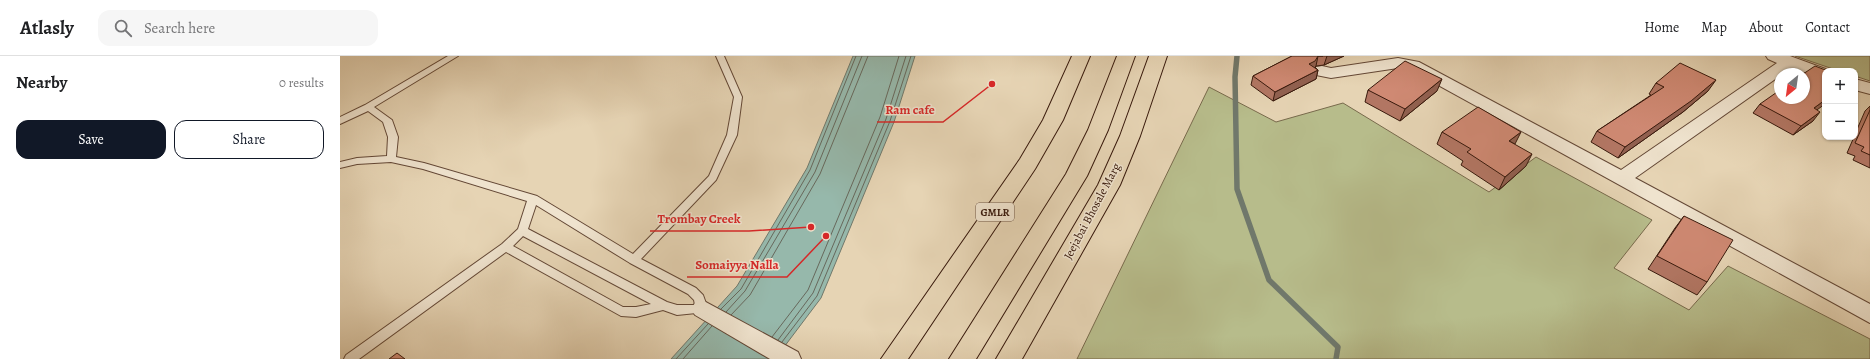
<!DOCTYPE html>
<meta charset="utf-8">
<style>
body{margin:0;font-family:Alegreya,serif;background:#f6f6f6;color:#202124}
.controls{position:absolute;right:12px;top:12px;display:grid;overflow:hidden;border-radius:8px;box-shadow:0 1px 3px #0004}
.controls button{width:36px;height:36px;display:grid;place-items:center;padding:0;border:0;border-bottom:1px solid #e0e0e0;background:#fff;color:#202124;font:20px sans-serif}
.compass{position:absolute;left:1434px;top:12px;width:36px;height:36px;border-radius:50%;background:#fff;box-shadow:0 1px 3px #0004;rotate:209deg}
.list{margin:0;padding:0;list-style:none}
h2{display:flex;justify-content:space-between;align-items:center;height:52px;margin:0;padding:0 16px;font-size:17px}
h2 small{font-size:13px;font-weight:400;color:#757577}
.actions{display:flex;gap:8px;padding:12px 16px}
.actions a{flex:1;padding:9px 0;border:1px solid #111827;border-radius:12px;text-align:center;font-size:14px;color:#111827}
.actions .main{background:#111827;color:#fff}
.icon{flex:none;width:22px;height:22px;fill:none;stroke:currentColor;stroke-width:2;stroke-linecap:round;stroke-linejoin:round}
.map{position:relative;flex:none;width:1530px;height:303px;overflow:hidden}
header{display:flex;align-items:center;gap:24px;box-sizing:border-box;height:56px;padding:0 20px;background:#fff;border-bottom:1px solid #e0e0e0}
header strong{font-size:19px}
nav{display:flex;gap:22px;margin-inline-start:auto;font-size:14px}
.search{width:280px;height:36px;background:#f6f6f6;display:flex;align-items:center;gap:10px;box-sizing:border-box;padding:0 14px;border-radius:12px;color:#757577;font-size:15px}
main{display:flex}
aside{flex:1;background:#fff}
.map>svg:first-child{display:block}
.green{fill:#b7bc8b;stroke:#786a4c}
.water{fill:#96b8ab;stroke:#70786b}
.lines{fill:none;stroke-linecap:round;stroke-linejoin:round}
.shore{stroke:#67685c;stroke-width:1}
.stream{stroke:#70786b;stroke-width:5.5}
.service-casing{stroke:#644836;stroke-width:2}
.minor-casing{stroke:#644836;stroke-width:2}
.trunk-casing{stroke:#38190c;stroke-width:2}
.service{fill:#efe3ce;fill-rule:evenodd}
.minor{fill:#efe3ce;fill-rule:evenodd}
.trunk{fill:#e6d4b4;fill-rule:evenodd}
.wall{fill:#b27663;stroke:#38190c}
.shaded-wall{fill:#916050;stroke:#38190c}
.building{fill:#cf8973;stroke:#38190c}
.labels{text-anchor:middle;stroke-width:3;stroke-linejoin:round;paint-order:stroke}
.shield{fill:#efe3ce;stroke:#6f5646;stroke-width:1}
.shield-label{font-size:11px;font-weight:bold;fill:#38190c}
.street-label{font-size:12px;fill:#38190c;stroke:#efe3ce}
.leader{fill:none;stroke:#d62828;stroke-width:1.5}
.callout-dot{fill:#d62828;stroke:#efe3ce;stroke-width:1.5}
.callout-label{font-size:13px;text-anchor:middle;font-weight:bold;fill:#d62828;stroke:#efe3ce;stroke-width:3;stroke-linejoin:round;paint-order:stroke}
</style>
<header>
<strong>Atlasly</strong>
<div class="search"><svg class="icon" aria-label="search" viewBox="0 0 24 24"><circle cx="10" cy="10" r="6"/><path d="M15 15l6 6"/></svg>Search here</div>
<nav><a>Home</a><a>Map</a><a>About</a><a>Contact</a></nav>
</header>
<main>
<aside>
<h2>Nearby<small>0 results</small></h2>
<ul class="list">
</ul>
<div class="actions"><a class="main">Save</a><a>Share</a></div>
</aside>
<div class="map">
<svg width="1530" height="303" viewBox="0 0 1530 303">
<rect width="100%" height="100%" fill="#e6d4b4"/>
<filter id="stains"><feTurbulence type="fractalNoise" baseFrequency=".005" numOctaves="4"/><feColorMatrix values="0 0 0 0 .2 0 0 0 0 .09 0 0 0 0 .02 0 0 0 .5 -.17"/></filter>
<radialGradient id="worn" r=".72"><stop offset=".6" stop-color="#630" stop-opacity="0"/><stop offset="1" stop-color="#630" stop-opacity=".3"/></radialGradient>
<path class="green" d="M 1455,0 L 1530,0 L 1530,25 L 1515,20 L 1515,15 L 1499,15 Z
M 869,31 L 936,66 L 1003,47 L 1149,136 L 1196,101 L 1312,164 L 1274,212 L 1349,254 L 1388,210 L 1530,283 L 1530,303 L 737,303 Z"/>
<path class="water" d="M 513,0 L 575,0 L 554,66 L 481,242 L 435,303 L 331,303 L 397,230 L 467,112 Z"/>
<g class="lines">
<path class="shore" d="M 381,253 L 401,233 L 470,114 L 516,0
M 386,256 L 405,235 L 475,116 L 522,0
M 391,259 L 410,239 L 480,118 L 528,0
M 432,281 L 468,234 L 540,61 L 559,0
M 438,284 L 473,237 L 546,63 L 566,0
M 442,286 L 477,240 L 550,65 L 571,0
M 336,303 L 368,268
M 343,303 L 372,270"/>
<path class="stream" d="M 897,0 L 895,21 L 897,133 L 929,224 L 998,291 L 996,303"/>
<g class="service-casing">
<path id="service" d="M 108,0 L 118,0 L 34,51 L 52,64 L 58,81 L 56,101 L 84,107 L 197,140 L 293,198 L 369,120 L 387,79 L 394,41 L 376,0 L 384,0 L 402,41 L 397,79 L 376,124 L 301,203 L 356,232 L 363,239 L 368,253 L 366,256 L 337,259 L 323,254 L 296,261 L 281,260 L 166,196 L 19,303 L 4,303 L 6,299 L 162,188 L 178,173 L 187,145 L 83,113 L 51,106 L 17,108 L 0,112 L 0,106 L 17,102 L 47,100 L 48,81 L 43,66 L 28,55 L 0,68 L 0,61 L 25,49 ZM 196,149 L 290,207 L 348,238 L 354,244 L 355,249 L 337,249 L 327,246 L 188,173 ZM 183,180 L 311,248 L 296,251 L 283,251 L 173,190 Z"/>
</g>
<g class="minor-casing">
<path id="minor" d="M 1426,0 L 1450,0 L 1491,15 L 1485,15 L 1485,23 L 1451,12 L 1295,122 L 1530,248 L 1530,267 L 1069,13 L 1058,12 L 991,22 L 976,19 L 974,15 L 976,11 L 982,10 L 991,12 L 1058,2 L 1079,6 L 1281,114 L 1437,7 L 1428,3 Z
M 1515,23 L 1530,27 L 1530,38 L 1515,34 Z
M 362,244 L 458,296 L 461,303 L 430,303 L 355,259 L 351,253 L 355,247 Z"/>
</g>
<g class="trunk-casing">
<path id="trunk" d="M 732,0 L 750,0 L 723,64 L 695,113 L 568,303 L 541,303 L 680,103 L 703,64 Z
M 777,0 L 795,0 L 768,74 L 747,120 L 636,303 L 609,303 L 726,118 L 748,74 Z
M 809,0 L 827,0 L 800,80 L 780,129 L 682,303 L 656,303 L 758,129 L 780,80 Z"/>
</g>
<use href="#service" class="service"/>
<use href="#minor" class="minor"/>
<use href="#trunk" class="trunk"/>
</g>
<path class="wall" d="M 952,0 L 1004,0 L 984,9 L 976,10 L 975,11 L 978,14 L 976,23 L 933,45 L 911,29 L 913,20 Z
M 1316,27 L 1368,35 L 1343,56 L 1278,102 L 1251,86 L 1257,75 L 1311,39 L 1309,38 Z
M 1028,34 L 1097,35 L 1060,65 L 1025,46 Z
M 1420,48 L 1477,54 L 1473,65 L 1453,79 L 1413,57 Z
M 1530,50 L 1530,112 L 1513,104 L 1515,100 L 1507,97 L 1514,81 L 1515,81 L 1515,78 L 1525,55 Z
M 1102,76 L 1186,110 L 1159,134 L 1121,109 L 1123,105 L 1097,88 Z
M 1344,160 L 1367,226 L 1357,239 L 1308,213 L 1335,172 Z"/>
<path class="shaded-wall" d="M 978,0 L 976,10 L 973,14 L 969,8 Z
M 987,0 L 1004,0 L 984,9 Z
M 978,14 L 976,23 L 933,45 L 935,36 Z
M 1102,23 L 1097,35 L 1060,65 L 1065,53 Z
M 1376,24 L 1368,35 L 1343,56 L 1278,102 L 1285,91 Z
M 1485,44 L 1485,48 L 1466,62 L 1474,52 Z
M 1480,56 L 1473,65 L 1453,79 L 1461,70 Z
M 1181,76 L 1175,88 L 1169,85 Z
M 1192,98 L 1186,110 L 1159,134 L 1165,121 Z"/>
<path class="building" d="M 952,0 L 983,0 L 978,0 L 975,5 L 969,8 L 978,14 L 935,36 L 913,20 Z
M 1065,5 L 1102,23 L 1065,53 L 1028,34 Z
M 1340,7 L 1376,24 L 1351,45 L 1285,91 L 1257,75 L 1324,31 L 1316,27 Z
M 1475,10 L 1488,15 L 1485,15 L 1485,44 L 1474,52 L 1480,56 L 1461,70 L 1420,48 L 1440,34 L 1440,42 L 1464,42 L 1464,18 L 1463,18 Z
M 1138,51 L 1181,76 L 1169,85 L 1192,98 L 1165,121 L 1127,96 L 1131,93 L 1102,76 Z
M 1530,54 L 1530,99 L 1521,95 L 1524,91 L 1515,87 Z
M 1344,160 L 1393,184 L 1367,226 L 1317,200 Z
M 57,297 L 65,303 L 49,303 Z"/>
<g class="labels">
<rect class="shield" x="636" y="147" width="38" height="18" rx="3"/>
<g class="shield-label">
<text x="655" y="160">GMLR</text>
</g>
<g class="street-label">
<text transform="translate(752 155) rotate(-62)" y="4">Jeejabai Bhosale Marg</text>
</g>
</g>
<path class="leader" d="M652 28L603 66H537M471 171L409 175H310M486 180L447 221H347"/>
<g class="callout-dot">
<circle cx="652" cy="28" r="4"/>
<circle cx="471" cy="171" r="4"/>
<circle cx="486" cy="180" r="4"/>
</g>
<g class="callout-label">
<text x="570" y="58">Ram cafe</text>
<text x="359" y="167">Trombay Creek</text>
<text x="397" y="213">Somaiyya Nalla</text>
</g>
<rect width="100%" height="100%" filter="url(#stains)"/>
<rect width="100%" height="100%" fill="url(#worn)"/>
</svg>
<div class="controls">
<button>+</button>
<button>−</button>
</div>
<svg class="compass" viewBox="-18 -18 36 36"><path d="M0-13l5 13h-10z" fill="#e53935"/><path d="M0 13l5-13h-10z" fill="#757577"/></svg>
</div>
</main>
